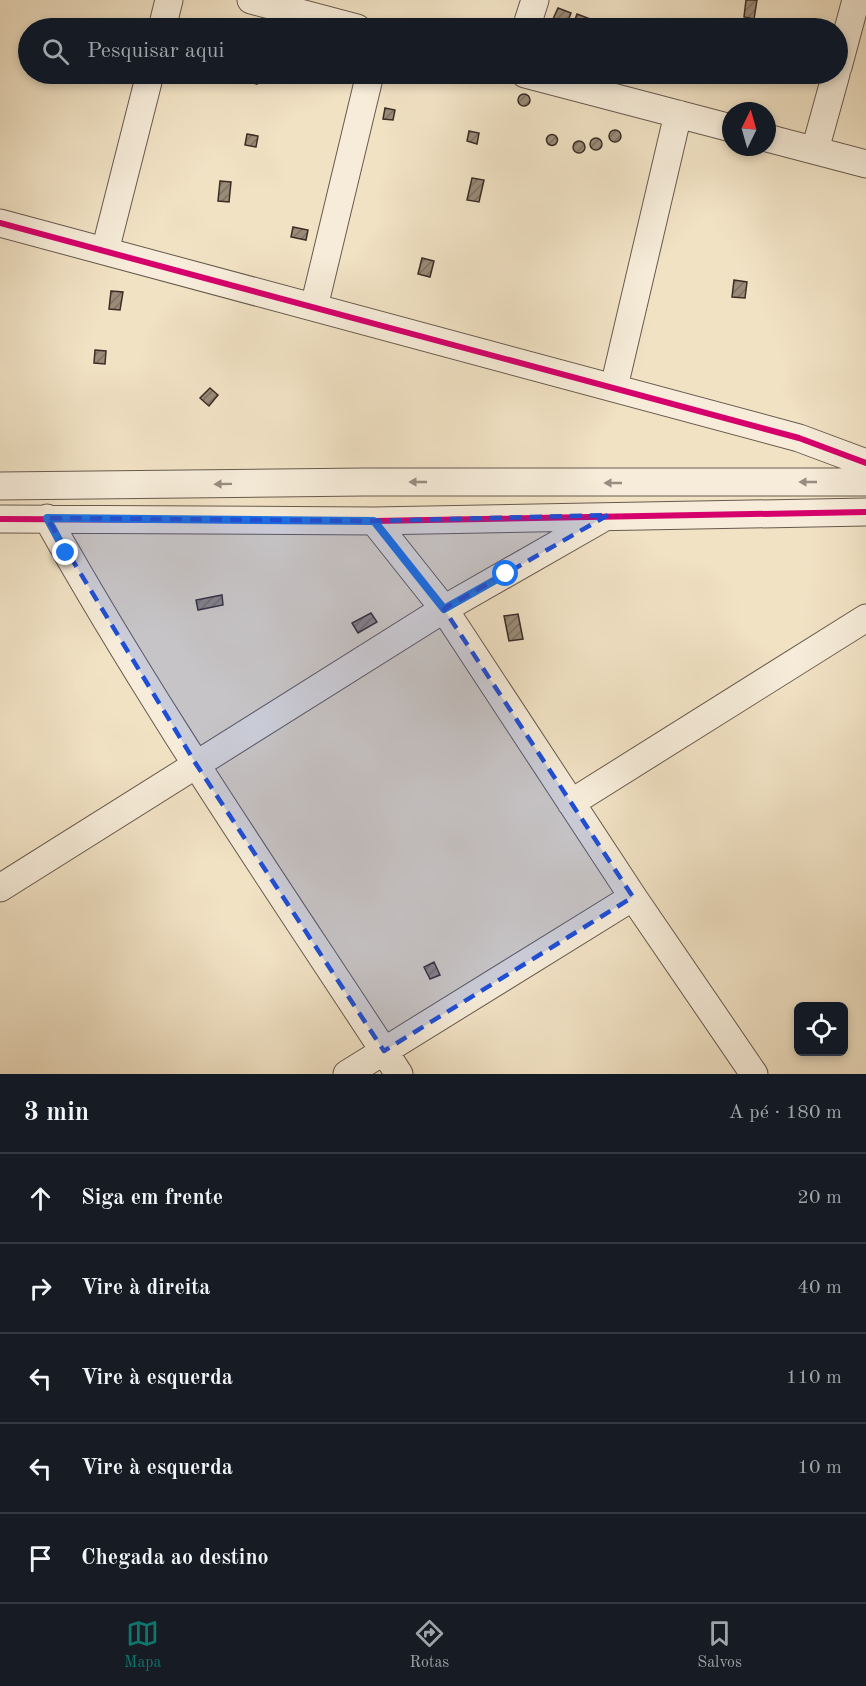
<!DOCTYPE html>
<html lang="pt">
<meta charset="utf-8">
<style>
body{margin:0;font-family:"Old Standard TT",serif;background:#20242c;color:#f1f3f6}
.controls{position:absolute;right:18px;bottom:18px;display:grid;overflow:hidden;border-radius:9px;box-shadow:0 3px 9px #0003}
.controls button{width:54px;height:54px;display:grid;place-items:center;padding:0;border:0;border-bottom:2px solid #363941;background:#171b24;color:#f1f3f6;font:30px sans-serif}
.compass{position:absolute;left:722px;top:102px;width:54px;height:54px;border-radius:50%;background:#171b24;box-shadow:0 3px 9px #0003;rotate:5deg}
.stop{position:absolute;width:18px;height:18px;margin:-14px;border:4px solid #1a73e8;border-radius:50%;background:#fff}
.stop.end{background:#1a73e8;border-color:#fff;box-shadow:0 2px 6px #0008}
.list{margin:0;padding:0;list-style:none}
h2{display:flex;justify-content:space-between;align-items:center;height:78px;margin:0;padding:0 24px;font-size:26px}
h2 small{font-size:20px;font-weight:400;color:#9ea1a6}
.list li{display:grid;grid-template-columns:39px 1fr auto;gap:18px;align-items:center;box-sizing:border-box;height:90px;padding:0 24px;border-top:2px solid #363941}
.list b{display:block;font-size:22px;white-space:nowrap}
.list em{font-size:20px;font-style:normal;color:#9ea1a6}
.icon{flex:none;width:33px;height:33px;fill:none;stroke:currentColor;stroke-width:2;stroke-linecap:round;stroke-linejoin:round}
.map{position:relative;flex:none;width:866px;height:1074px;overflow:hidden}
.search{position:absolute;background:#171b24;box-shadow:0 3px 9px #0003;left:18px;right:18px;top:18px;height:66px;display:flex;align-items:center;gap:15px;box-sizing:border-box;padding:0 21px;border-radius:33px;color:#9ea1a6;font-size:22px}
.sheet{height:528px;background:#171b24}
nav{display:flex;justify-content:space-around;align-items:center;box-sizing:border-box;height:84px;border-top:2px solid #363941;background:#171b24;font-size:16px;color:#9ea1a6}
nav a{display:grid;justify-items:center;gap:3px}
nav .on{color:#0f766e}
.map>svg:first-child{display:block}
.building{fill:url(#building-hatch);stroke:#3b2c26;stroke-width:1.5}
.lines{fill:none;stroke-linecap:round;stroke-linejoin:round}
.minor-casing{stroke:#685a4e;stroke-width:29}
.minor{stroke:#f6ecd9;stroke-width:27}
.cycleway-casing{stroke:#f6ecd9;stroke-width:10}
.cycleway{stroke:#d6006c;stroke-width:6}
.oneway{fill:#988c80}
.route{stroke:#1a73e8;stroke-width:8}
.marked{fill:#1d4ed8;fill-opacity:0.2;stroke:#1d4ed8;stroke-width:4.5;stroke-dasharray:12 8;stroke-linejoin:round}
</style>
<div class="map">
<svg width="866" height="1074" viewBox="0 0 866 1074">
<defs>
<pattern id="building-hatch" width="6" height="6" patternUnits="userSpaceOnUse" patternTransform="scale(1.5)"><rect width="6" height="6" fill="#9a8b78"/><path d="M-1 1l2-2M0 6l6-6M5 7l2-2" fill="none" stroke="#7f7262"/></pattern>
</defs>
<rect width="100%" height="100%" fill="#f1e2c4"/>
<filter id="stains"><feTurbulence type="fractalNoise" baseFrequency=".00333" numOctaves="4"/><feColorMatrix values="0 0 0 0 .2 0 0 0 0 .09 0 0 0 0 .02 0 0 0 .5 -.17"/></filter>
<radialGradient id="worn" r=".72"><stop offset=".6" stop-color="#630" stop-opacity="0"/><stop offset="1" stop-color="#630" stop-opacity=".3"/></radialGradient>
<path class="building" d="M 746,0 L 757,0 L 754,19 L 744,17 Z
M 558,8 L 571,13 L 567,24 L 553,19 Z
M 577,14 L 590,19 L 587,28 L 573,25 Z
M 230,74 L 260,74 L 257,84 L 229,77 Z
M518 100a6 6 0 1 1 12 0a6 6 0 1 1-12 0Z
M 385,108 L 395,110 L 393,120 L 383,119 Z
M609 136a6 6 0 1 1 12 0a6 6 0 1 1-12 0Z
M 469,131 L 479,133 L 477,144 L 467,141 Z
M 247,134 L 258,136 L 256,147 L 245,145 Z
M546.5 140a5.5 5.5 0 1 1 11 0a5.5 5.5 0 1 1-11 0Z
M590 144a6 6 0 1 1 12 0a6 6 0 1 1-12 0Z
M573 147a6 6 0 1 1 12 0a6 6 0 1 1-12 0Z
M 472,178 L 484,180 L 479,202 L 467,200 Z
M 220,181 L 231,182 L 229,202 L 218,201 Z
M 293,227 L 308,230 L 306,240 L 291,237 Z
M 422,258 L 434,261 L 430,277 L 418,274 Z
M 734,280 L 747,282 L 745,298 L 732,297 Z
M 111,291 L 123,292 L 120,310 L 109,309 Z
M 95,350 L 106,351 L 105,364 L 94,363 Z
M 210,388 L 218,395 L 209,406 L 200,398 Z
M 222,595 L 223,605 L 198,610 L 196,600 Z
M 371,613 L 377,622 L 358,633 L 352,623 Z
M 518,614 L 523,639 L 509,641 L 504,616 Z
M 434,962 L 440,975 L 430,979 L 424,967 Z"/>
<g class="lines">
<g class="minor-casing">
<path id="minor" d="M 251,0 L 357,28
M 162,28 L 169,0
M 526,28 L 535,0
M 838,67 L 856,0
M 525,74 L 731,128
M 767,138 L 866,164
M 815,150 L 836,74
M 0,223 L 799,438 L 866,463
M 105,251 L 150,74
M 314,307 L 370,74
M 614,387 L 678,114
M 0,486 L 364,482 L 866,482
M 47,518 C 154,709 279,890 399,1074
M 0,519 L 374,521 L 866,512
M 374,521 L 444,609 L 633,897 L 754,1074
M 571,803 L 866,618
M 0,888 L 444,609 L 605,517
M 347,1074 L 633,897"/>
</g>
<use href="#minor" class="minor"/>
<g class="cycleway-casing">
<path id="cycleway" d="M 0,223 L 799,438 L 866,463
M 0,519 L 374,521 L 866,512"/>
</g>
<use href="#cycleway" class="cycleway"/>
</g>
<defs><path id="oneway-solid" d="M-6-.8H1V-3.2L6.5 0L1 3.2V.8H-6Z" transform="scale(1.5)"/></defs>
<g class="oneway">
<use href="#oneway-solid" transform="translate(418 482) rotate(-180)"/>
<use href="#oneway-solid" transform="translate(808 482) rotate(180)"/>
<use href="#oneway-solid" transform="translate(613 483) rotate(-180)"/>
<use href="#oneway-solid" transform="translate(223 484) rotate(179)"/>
</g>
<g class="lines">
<path class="route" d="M 66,553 L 47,518 L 374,521 L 444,609 L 506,574"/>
</g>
<path class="marked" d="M 608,515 L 444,609 L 633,897 L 384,1051 L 196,764 L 47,518 L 374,521 Z"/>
<rect width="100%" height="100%" filter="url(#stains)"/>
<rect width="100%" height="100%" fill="url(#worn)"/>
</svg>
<div class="controls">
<button><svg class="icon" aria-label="locate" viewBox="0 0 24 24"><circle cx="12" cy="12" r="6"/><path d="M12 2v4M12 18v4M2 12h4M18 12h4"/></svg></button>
</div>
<svg class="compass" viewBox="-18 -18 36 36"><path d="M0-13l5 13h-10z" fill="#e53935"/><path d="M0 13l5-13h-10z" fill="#9ea1a6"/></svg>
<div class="stop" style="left:506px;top:574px"></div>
<div class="stop end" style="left:66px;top:553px"></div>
<div class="search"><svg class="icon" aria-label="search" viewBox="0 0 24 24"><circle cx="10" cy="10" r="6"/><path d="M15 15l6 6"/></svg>Pesquisar aqui</div>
</div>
<section class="sheet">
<h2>3 min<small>A pé · 180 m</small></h2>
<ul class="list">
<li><svg class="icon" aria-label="ahead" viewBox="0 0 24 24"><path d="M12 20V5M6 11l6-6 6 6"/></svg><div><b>Siga em frente</b></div><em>20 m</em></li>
<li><svg class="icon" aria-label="right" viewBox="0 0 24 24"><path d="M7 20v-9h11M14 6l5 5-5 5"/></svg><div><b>Vire à direita</b></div><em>40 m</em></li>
<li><svg class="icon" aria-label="left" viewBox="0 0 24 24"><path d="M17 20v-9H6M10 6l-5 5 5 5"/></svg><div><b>Vire à esquerda</b></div><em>110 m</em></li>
<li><svg class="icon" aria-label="left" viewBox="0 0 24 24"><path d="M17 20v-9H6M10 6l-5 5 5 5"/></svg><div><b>Vire à esquerda</b></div><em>10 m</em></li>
<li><svg class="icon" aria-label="arrive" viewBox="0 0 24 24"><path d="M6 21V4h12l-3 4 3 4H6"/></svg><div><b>Chegada ao destino</b></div></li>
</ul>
</section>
<nav>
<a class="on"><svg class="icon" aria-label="map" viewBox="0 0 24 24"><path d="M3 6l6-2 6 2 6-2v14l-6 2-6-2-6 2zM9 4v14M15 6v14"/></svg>Mapa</a>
<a><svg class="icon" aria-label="directions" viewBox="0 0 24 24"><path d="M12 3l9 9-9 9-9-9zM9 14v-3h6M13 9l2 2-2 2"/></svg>Rotas</a>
<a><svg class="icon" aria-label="saved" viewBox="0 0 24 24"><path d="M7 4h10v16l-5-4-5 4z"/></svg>Salvos</a>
</nav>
